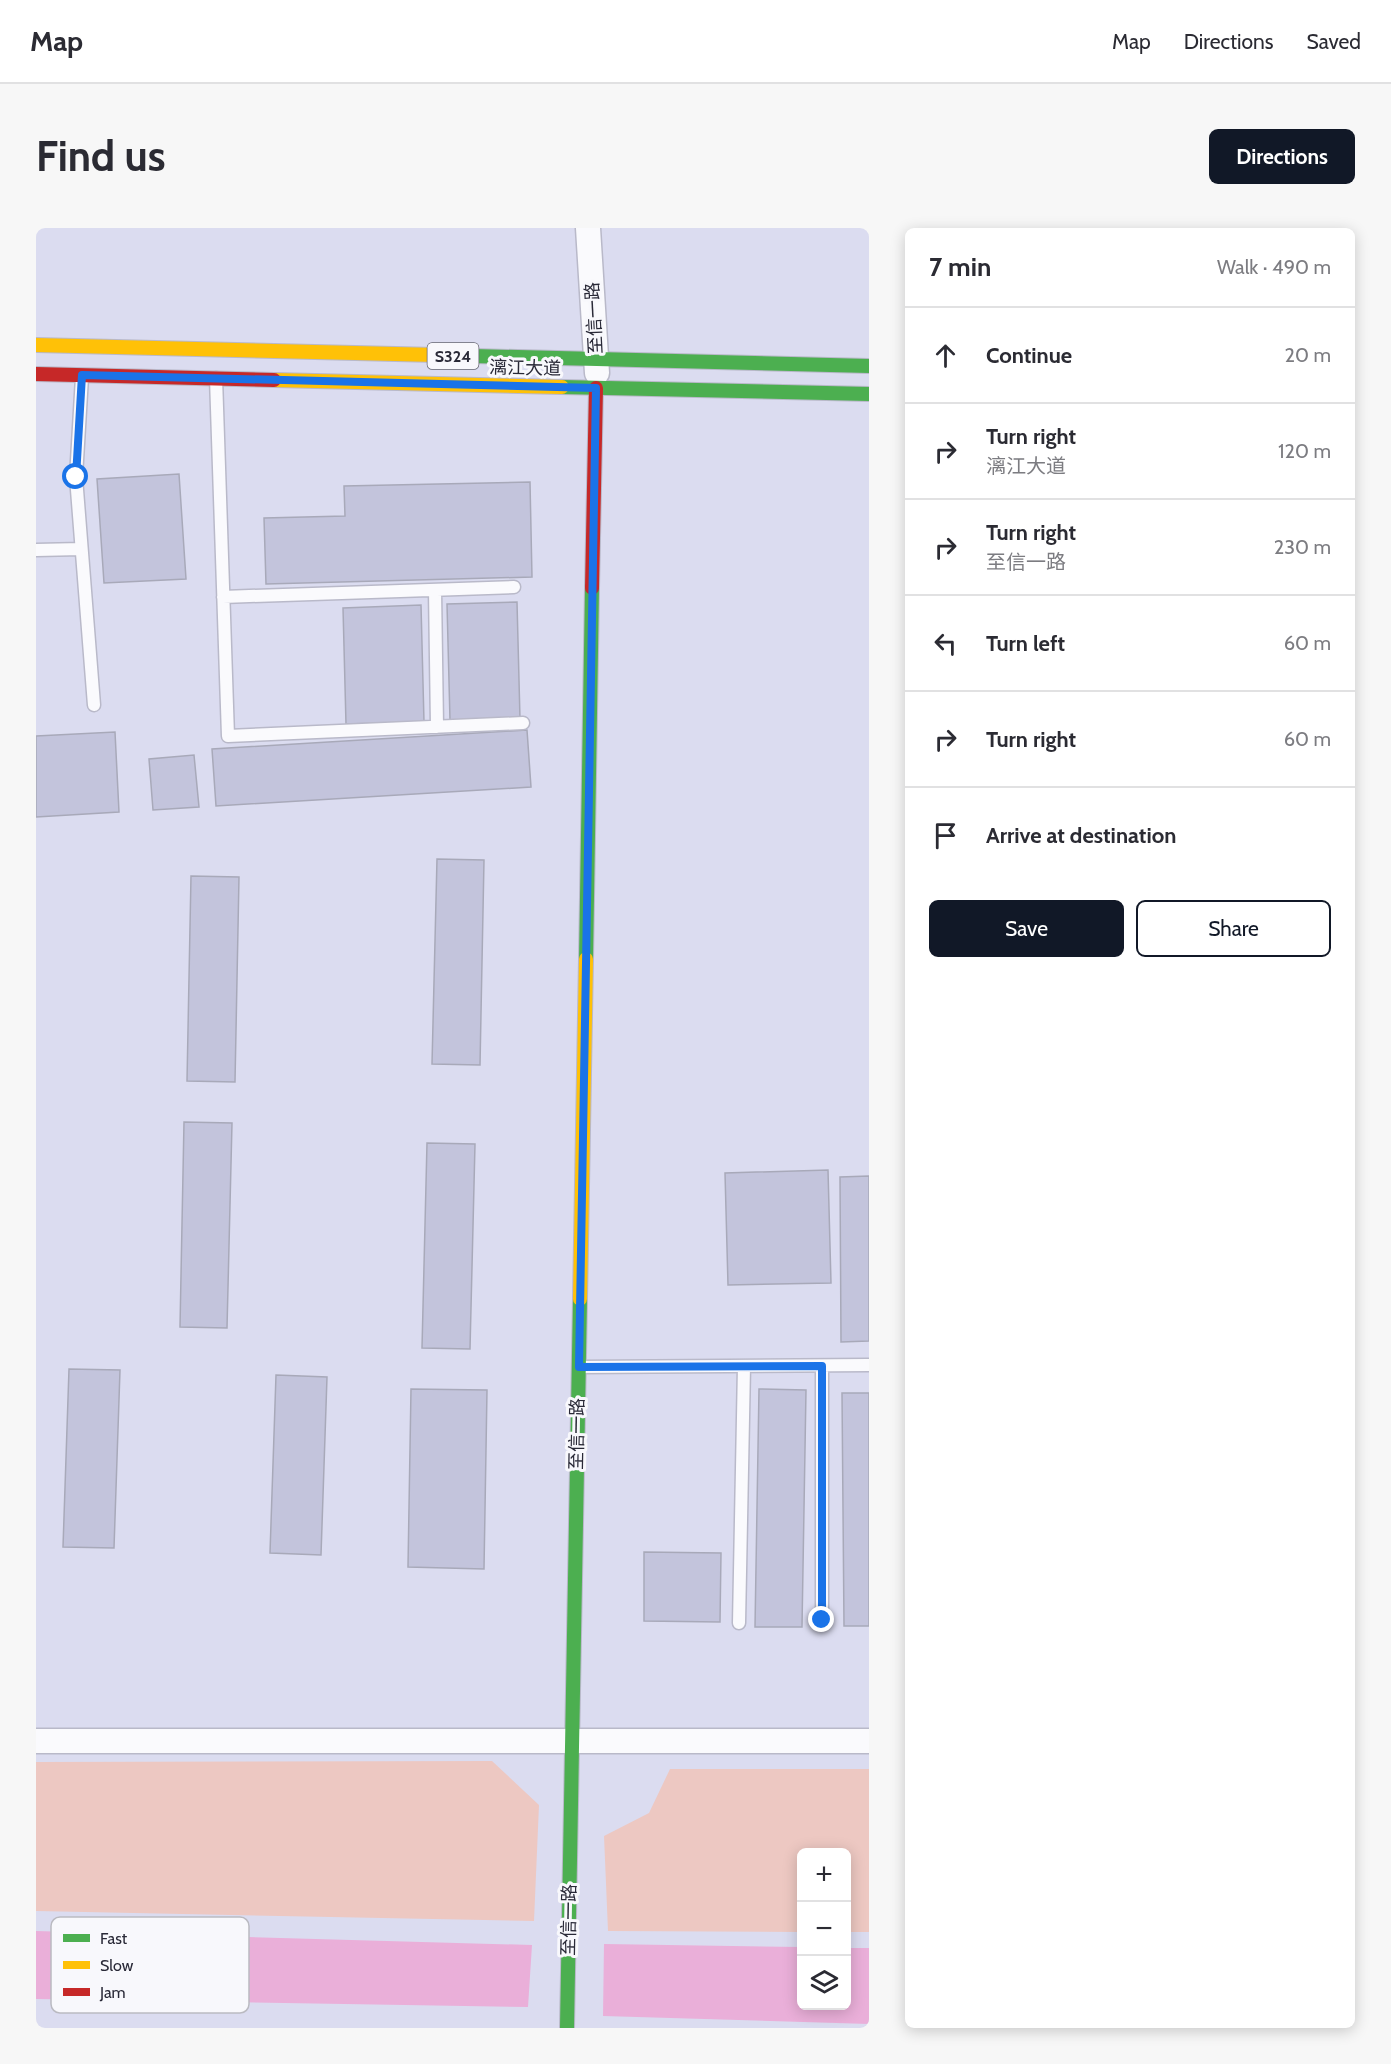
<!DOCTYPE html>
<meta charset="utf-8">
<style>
body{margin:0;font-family:Cabin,"Noto Sans SC",sans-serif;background:#f7f7f7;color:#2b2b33}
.controls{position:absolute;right:18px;bottom:18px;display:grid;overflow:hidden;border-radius:9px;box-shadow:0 3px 15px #0003}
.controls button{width:54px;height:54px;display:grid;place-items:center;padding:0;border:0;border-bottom:2px solid #e1e1e2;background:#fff;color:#2b2b33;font:30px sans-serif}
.stop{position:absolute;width:18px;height:18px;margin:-14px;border:4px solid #1a73e8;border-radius:50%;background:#fff}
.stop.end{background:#1a73e8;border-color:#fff;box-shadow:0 2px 6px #0008}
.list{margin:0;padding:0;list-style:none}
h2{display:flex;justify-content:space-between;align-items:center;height:78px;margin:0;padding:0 24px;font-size:26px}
h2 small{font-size:20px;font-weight:400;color:#7c7c81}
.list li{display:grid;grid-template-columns:39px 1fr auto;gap:18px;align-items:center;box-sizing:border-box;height:96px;padding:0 24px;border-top:2px solid #e1e1e2}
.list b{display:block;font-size:22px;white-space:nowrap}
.list p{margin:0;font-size:20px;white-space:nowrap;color:#7c7c81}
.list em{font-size:20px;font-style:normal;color:#7c7c81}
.actions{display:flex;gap:12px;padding:18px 24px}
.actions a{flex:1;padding:14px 0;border:2px solid #111827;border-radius:9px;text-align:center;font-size:21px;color:#111827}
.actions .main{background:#111827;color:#fff}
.icon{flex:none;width:33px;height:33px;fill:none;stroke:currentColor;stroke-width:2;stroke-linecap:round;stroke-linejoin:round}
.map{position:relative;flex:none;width:833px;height:1800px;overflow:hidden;border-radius:9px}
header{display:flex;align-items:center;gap:36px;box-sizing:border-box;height:84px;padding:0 30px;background:#fff;border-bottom:2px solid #e1e1e2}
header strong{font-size:28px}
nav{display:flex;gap:33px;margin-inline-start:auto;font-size:21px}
.intro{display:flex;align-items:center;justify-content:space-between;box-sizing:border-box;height:144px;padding:0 36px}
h1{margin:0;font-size:42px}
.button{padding:15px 27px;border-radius:9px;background:#111827;color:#fff;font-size:21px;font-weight:700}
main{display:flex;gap:36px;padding:0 36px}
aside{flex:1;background:#fff;border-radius:9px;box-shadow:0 3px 15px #0003}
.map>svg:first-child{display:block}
.green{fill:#edc8c2}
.water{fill:#eaafd9}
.building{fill:#c3c4dc;stroke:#a8a9b9;stroke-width:1.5}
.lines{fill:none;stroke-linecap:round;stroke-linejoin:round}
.lane-casing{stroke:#b9b9c9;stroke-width:15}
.street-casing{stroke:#b9b9c9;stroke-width:27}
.fast-casing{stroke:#b9b9c9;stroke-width:16}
.slow-casing{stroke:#b9b9c9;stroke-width:16}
.jam-casing{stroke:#b9b9c9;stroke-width:16}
.lane{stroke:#fafafd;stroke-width:12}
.street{stroke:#fafafd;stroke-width:24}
.fast{stroke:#4caf50;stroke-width:14}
.slow{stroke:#ffc107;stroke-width:14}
.jam{stroke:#c62828;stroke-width:14}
.route{stroke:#1a73e8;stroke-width:8}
.labels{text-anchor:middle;stroke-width:6;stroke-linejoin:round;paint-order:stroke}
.shield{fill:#f8f8fc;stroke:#676772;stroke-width:1.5}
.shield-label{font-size:16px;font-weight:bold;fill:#292937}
.street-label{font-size:18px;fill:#292937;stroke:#f8f8fc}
.key{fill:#f8f8fc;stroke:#babac1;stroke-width:1.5}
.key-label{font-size:16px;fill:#292937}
</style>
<header>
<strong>Map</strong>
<nav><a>Map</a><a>Directions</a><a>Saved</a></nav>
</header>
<div class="intro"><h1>Find us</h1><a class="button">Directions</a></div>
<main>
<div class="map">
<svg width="833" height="1800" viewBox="0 0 833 1800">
<rect width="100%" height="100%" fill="#dbdcf0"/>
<path class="green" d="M 456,1533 L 503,1577 L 498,1693 L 0,1683 L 0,1534 Z
M 634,1541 L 833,1541 L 833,1704 L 811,1704 L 810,1624 L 766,1624 L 765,1704 L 572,1703 L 568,1608 L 613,1585 Z"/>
<path class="water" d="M 0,1703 L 496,1717 L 492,1779 L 0,1771 Z
M 568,1716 L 765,1719 L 766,1778 L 810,1778 L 811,1720 L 833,1720 L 833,1796 L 567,1788 Z"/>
<path class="building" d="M 143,246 L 150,351 L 68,355 L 61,251 Z
M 494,254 L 496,349 L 230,356 L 228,290 L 309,288 L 308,258 Z
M 481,374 L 484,491 L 414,492 L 411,376 Z
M 385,377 L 388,494 L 310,496 L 307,380 Z
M 491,502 L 495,559 L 180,578 L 176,521 Z
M 79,504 L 83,584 L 0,589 L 0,508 Z
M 158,527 L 163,579 L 117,582 L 113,531 Z
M 401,631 L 448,632 L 444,837 L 396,836 Z
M 155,648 L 203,649 L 199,854 L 151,853 Z
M 148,894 L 196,895 L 191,1100 L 144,1099 Z
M 391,915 L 439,916 L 434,1121 L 386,1120 Z
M 792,942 L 795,1055 L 692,1057 L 689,945 Z
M 833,948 L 833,1113 L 805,1114 L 804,949 Z
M 33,1141 L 84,1142 L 78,1320 L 27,1319 Z
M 240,1147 L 291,1149 L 285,1327 L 234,1325 Z
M 375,1161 L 451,1162 L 448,1341 L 372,1339 Z
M 723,1161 L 770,1162 L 766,1399 L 719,1399 Z
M 806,1165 L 833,1165 L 833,1398 L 808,1398 Z
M 608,1324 L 685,1325 L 684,1394 L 608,1393 Z"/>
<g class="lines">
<g class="lane-casing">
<path id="lane" d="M 46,149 L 40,249 L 58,477
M 180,150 L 192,508 L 487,495
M 0,322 L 45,321
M 399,362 L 401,499
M 187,369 L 478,359
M 786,1138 L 786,1392
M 543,1139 L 833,1137
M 703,1395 L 708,1138"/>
</g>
<g class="street-casing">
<path id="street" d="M 552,0 L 561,145
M 0,1513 L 833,1513"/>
</g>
<g class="fast-casing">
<path id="fast" d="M 400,127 L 833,138
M 526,159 L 833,166
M 550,731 L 556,360
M 531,1800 L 544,1071"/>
</g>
<g class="slow-casing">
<path id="slow" d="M 0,117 L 400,127
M 238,152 L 526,159
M 544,1071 L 550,731"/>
</g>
<g class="jam-casing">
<path id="jam" d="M 0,146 L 238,152
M 556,360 L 560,160"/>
</g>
<use href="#lane" class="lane"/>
<use href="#street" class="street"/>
<use href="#fast" class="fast"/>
<use href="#slow" class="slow"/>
<use href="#jam" class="jam"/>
</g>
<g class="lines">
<path class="route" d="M 40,249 L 46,147 L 560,160 L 543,1139 L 786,1138 L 786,1392"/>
</g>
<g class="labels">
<rect class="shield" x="391.5" y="115" width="51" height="26" rx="4.5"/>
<g class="shield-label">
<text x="417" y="134">S324</text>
</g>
<g class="street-label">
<text transform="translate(558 90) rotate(-93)" y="6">至信一路</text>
<text transform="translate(489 140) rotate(1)" y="6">漓江大道</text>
<text transform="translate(541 1206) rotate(-89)" y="6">至信一路</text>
<text transform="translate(533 1692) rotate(-89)" y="6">至信一路</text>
</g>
</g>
<rect x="15" y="1689" width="198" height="96" rx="9" class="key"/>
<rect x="27" y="1706" width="27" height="8" fill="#4caf50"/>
<rect x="27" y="1733" width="27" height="8" fill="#ffc107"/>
<rect x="27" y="1760" width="27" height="8" fill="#c62828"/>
<g class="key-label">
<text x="64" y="1716">Fast</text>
<text x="64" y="1743">Slow</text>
<text x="64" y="1770">Jam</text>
</g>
</svg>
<div class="controls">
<button>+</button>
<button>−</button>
<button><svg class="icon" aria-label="layers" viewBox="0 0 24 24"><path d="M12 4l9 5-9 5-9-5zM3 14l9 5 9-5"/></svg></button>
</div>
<div class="stop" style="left:40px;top:249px"></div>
<div class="stop end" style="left:786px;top:1392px"></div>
</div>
<aside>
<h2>7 min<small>Walk · 490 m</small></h2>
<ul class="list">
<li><svg class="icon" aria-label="ahead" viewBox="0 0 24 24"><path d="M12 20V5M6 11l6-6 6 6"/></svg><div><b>Continue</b></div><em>20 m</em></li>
<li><svg class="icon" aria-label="right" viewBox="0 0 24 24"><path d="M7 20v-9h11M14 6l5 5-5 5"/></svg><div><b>Turn right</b><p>漓江大道</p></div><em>120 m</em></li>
<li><svg class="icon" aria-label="right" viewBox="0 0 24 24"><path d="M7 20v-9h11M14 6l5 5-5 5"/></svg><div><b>Turn right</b><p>至信一路</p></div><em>230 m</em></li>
<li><svg class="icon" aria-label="left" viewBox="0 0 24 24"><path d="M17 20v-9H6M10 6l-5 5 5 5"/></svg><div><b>Turn left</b></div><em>60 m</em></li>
<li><svg class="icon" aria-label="right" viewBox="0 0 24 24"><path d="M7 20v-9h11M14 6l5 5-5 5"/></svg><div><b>Turn right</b></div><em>60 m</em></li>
<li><svg class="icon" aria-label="arrive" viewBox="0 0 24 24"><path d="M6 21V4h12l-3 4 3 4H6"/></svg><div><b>Arrive at destination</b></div></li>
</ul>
<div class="actions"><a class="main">Save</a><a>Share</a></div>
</aside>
</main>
